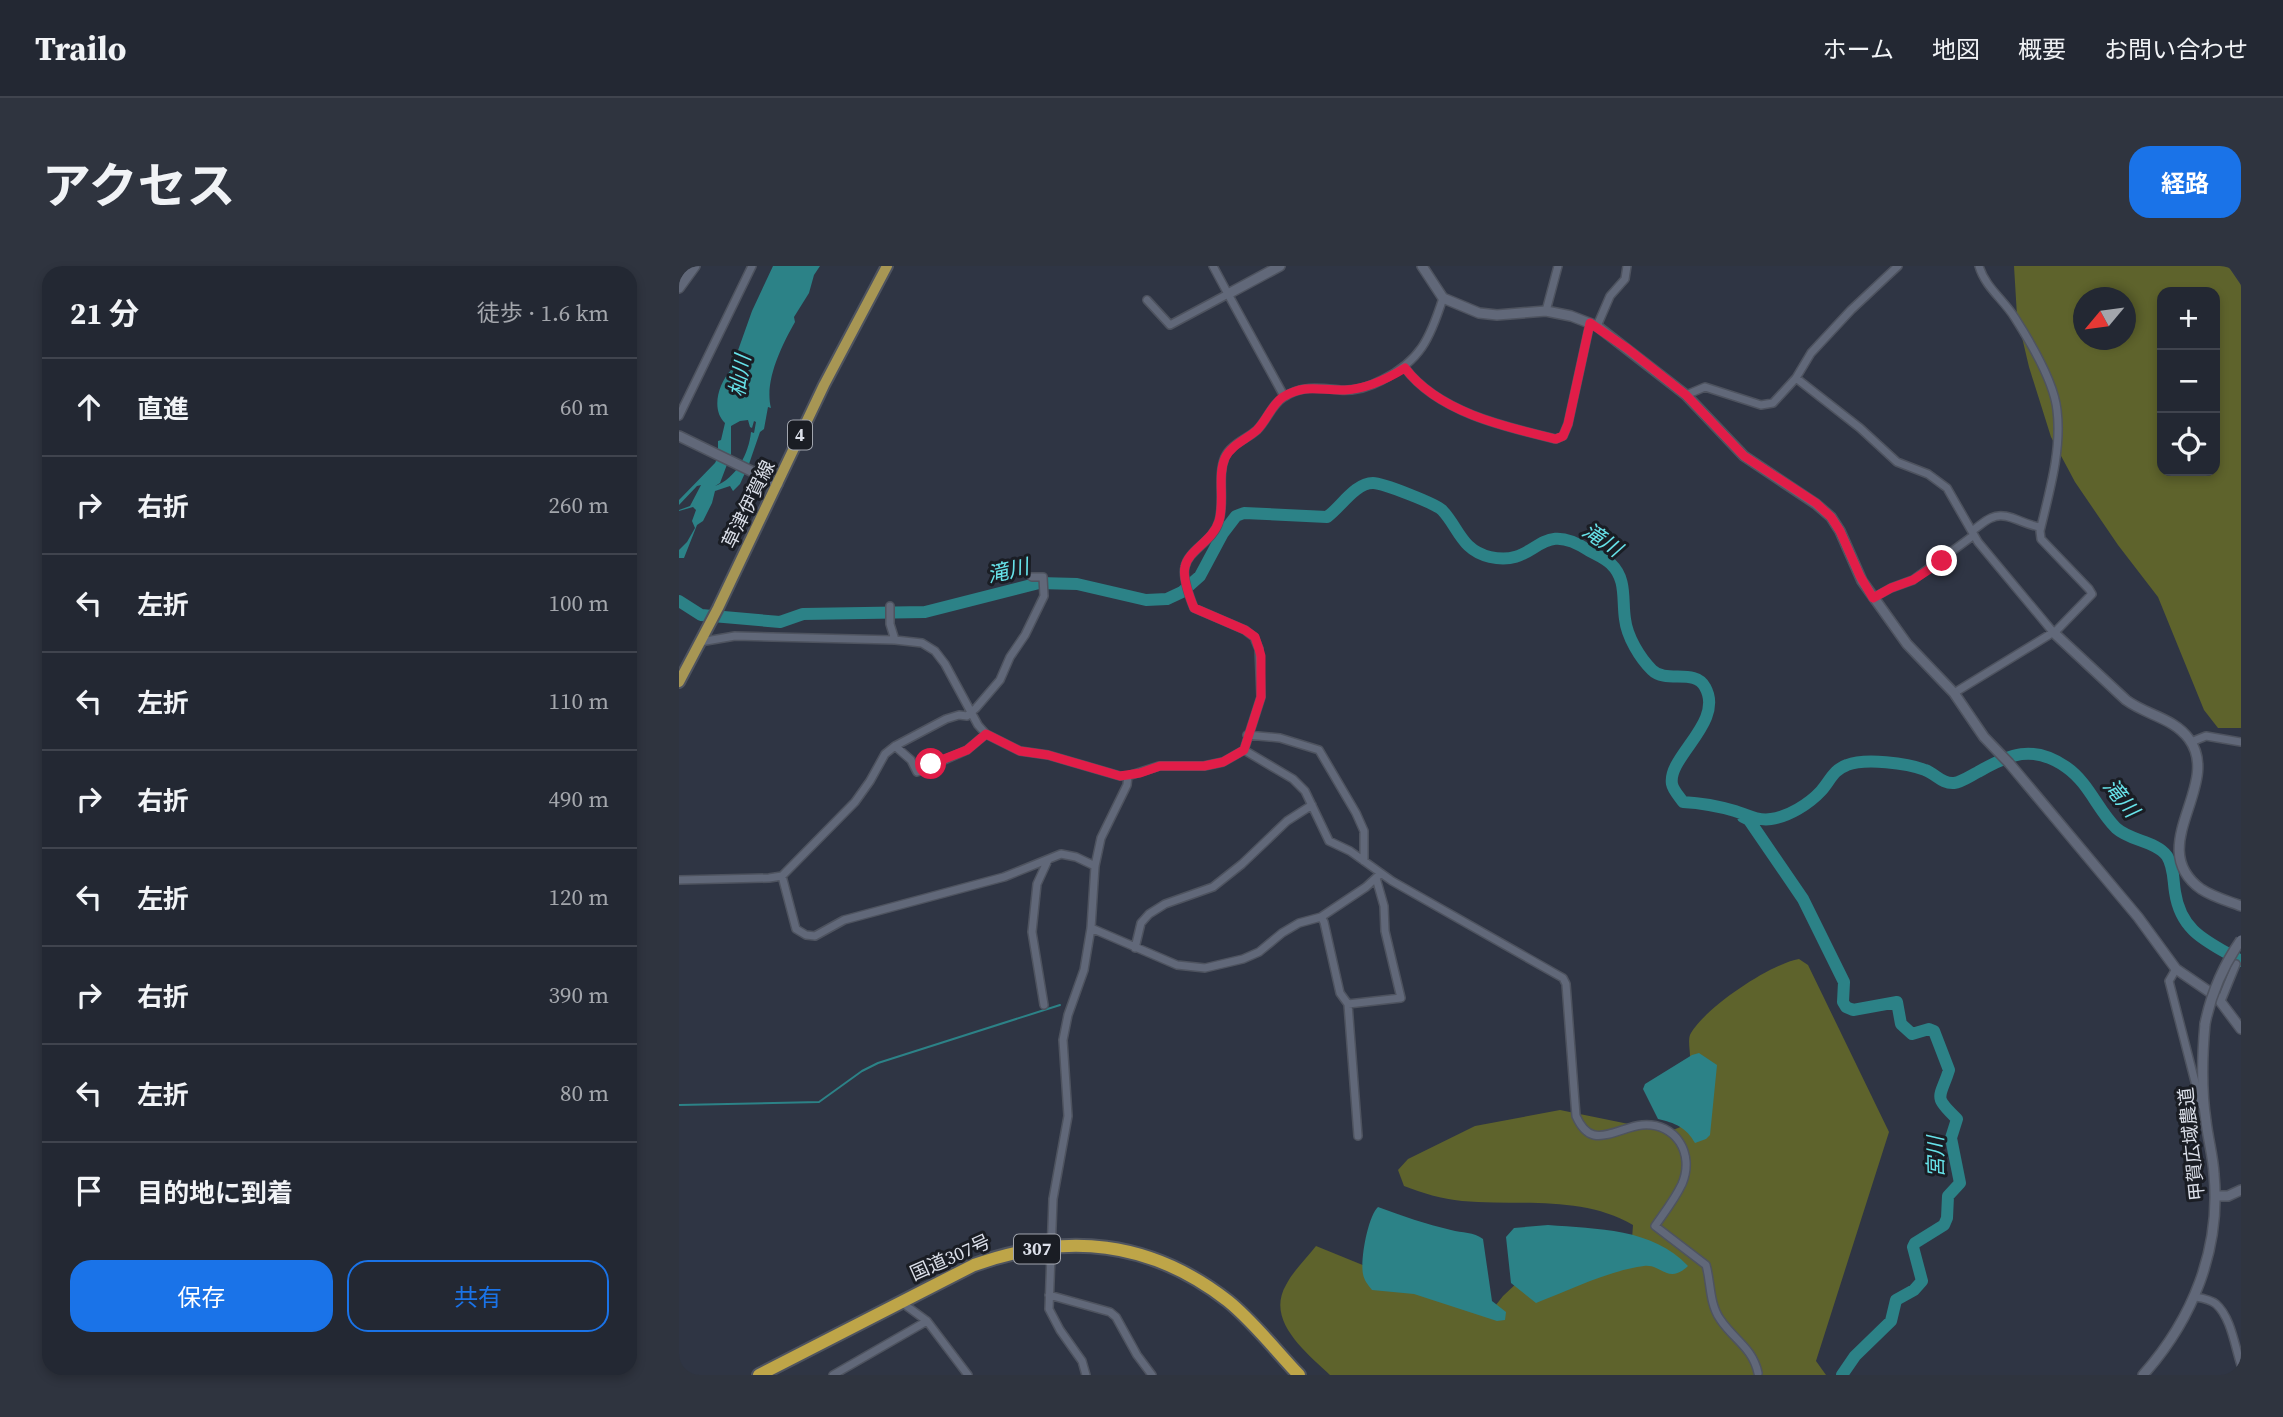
<!DOCTYPE html>
<html lang="ja">
<meta charset="utf-8">
<style>
body{margin:0;font-family:"Source Serif 4","Noto Sans JP",serif;background:#2f343f;color:#f1f3f6}
.controls{position:absolute;right:21px;top:21px;display:grid;overflow:hidden;border-radius:14px;box-shadow:0 4px 10px #0003}
.controls button{width:63px;height:63px;display:grid;place-items:center;padding:0;border:0;border-bottom:2px solid #40444e;background:#232833;color:#f1f3f6;font:35px sans-serif}
.compass{position:absolute;left:1394px;top:21px;width:63px;height:63px;border-radius:50%;background:#232833;box-shadow:0 4px 10px #0003;rotate:241deg}
.stop{position:absolute;width:21px;height:21px;margin:-16px;border:5px solid #e11d48;border-radius:50%;background:#fff}
.stop.end{background:#e11d48;border-color:#fff;box-shadow:0 2px 7px #0008}
.list{margin:0;padding:0;list-style:none}
h2{display:flex;justify-content:space-between;align-items:center;height:91px;margin:0;padding:0 28px;font-size:30px}
h2 small{font-size:23px;font-weight:400;color:#a3a6ac}
.list li{display:grid;grid-template-columns:46px 1fr auto;gap:21px;align-items:center;box-sizing:border-box;height:98px;padding:0 28px;border-top:2px solid #40444e}
.list b{display:block;font-size:26px;white-space:nowrap}
.list em{font-size:23px;font-style:normal;color:#a3a6ac}
.actions{display:flex;gap:14px;padding:21px 28px}
.actions a{flex:1;padding:16px 0;border:2px solid #1a73e8;border-radius:21px;text-align:center;font-size:24px;color:#1a73e8}
.actions .main{background:#1a73e8;color:#fff}
.icon{flex:none;width:38px;height:38px;fill:none;stroke:currentColor;stroke-width:2;stroke-linecap:round;stroke-linejoin:round}
.map{position:relative;flex:none;width:1562px;height:1109px;overflow:hidden;border-radius:21px}
header{display:flex;align-items:center;gap:42px;box-sizing:border-box;height:98px;padding:0 35px;background:#232833;border-bottom:2px solid #40444e}
header strong{font-size:33px}
nav{display:flex;gap:38px;margin-inline-start:auto;font-size:24px}
.intro{display:flex;align-items:center;justify-content:space-between;box-sizing:border-box;height:168px;padding:0 42px}
h1{margin:0;font-size:49px}
.button{padding:18px 32px;border-radius:21px;background:#1a73e8;color:#fff;font-size:24px;font-weight:700}
main{display:flex;gap:42px;padding:0 42px}
aside{flex:1;background:#232833;border-radius:21px;box-shadow:0 4px 10px #0003}
.map>svg:first-child{display:block}
.green{fill:#5e632c;fill-rule:evenodd}
.water{fill:#2c8287;fill-rule:evenodd}
.lines{fill:none;stroke-linecap:round;stroke-linejoin:round}
.stream{stroke:#2c8287;stroke-width:2}
.river{stroke:#2c8287;stroke-width:12}
.minor-casing{stroke:#4e535f;stroke-width:10}
.tertiary-casing{stroke:#4e535f;stroke-width:12}
.primary-casing{stroke:#4e535f;stroke-width:14}
.trunk-casing{stroke:#4e535f;stroke-width:16}
.minor{stroke:#616879;stroke-width:7}
.tertiary{stroke:#616879;stroke-width:9}
.primary{stroke:#a79654;stroke-width:10}
.trunk{stroke:#bea548;stroke-width:12}
.tertiary-bridge-casing{stroke:#4e535f;stroke-width:12;stroke-linecap:butt}
.tertiary-bridge{stroke:#616879;stroke-width:9}
.route{stroke:#e11d48;stroke-width:9}
.labels{text-anchor:middle;stroke-width:6;stroke-linejoin:round;paint-order:stroke}
.shield{fill:#1a1d24;stroke:#a1a5ae;stroke-width:2}
.shield-label{font-size:18px;font-weight:bold;fill:#dbdfe9}
.street-label{font-size:19px;fill:#dbdfe9;stroke:#1a1d24}
.water-label{font-size:21px;font-style:italic;fill:#67e3ea;stroke:#1a1d24}
</style>
<header>
<strong>Trailo</strong>
<nav><a>ホーム</a><a>地図</a><a>概要</a><a>お問い合わせ</a></nav>
</header>
<div class="intro"><h1>アクセス</h1><a class="button">経路</a></div>
<main>
<aside>
<h2>21 分<small>徒歩 · 1.6 km</small></h2>
<ul class="list">
<li><svg class="icon" aria-label="ahead" viewBox="0 0 24 24"><path d="M12 20V5M6 11l6-6 6 6"/></svg><div><b>直進</b></div><em>60 m</em></li>
<li><svg class="icon" aria-label="right" viewBox="0 0 24 24"><path d="M7 20v-9h11M14 6l5 5-5 5"/></svg><div><b>右折</b></div><em>260 m</em></li>
<li><svg class="icon" aria-label="left" viewBox="0 0 24 24"><path d="M17 20v-9H6M10 6l-5 5 5 5"/></svg><div><b>左折</b></div><em>100 m</em></li>
<li><svg class="icon" aria-label="left" viewBox="0 0 24 24"><path d="M17 20v-9H6M10 6l-5 5 5 5"/></svg><div><b>左折</b></div><em>110 m</em></li>
<li><svg class="icon" aria-label="right" viewBox="0 0 24 24"><path d="M7 20v-9h11M14 6l5 5-5 5"/></svg><div><b>右折</b></div><em>490 m</em></li>
<li><svg class="icon" aria-label="left" viewBox="0 0 24 24"><path d="M17 20v-9H6M10 6l-5 5 5 5"/></svg><div><b>左折</b></div><em>120 m</em></li>
<li><svg class="icon" aria-label="right" viewBox="0 0 24 24"><path d="M7 20v-9h11M14 6l5 5-5 5"/></svg><div><b>右折</b></div><em>390 m</em></li>
<li><svg class="icon" aria-label="left" viewBox="0 0 24 24"><path d="M17 20v-9H6M10 6l-5 5 5 5"/></svg><div><b>左折</b></div><em>80 m</em></li>
<li><svg class="icon" aria-label="arrive" viewBox="0 0 24 24"><path d="M6 21V4h12l-3 4 3 4H6"/></svg><div><b>目的地に到着</b></div></li>
</ul>
<div class="actions"><a class="main">保存</a><a>共有</a></div>
</aside>
<div class="map">
<svg width="1562" height="1109" viewBox="0 0 1562 1109">
<rect width="100%" height="100%" fill="#2f3544"/>
<path class="green" d="M 1335,0 L 1549,0 L 1562,19 L 1562,462 L 1539,462 L 1525,444 L 1479,331 L 1439,279 L 1396,216 L 1372,171 L 1350,101 L 1338,50 ZM 1483,26 L 1536,26 L 1536,205 L 1483,205 ZM 1405,32 L 1447,32 L 1447,74 L 1405,74 Z
M 1120,693 L 1129,699 L 1210,866 L 1137,1095 L 1147,1109 L 651,1109 C 628,1087 586,1055 607,1019 C 614,1005 627,993 637,980 L 804,1048 L 813,1044 L 824,1030 L 840,1015 L 953,973 L 954,959 C 903,929 839,940 783,935 C 763,933 743,927 725,920 L 719,904 L 729,893 L 796,860 L 881,844 L 989,866 L 1004,860 C 1008,837 1012,814 1011,790 C 1011,784 1009,775 1011,769 C 1024,743 1091,698 1120,693 Z"/>
<path class="water" d="M 94,0 L 141,0 L 135,9 L 130,27 L 115,51 L 116,56 C 103,79 85,115 92,142 L 89,141 L 85,163 L 81,166 L 70,198 L 61,218 L 54,225 L 51,220 L 36,225 L 33,237 L 24,255 L 18,259 L 5,292 L 0,292 L 0,284 L 8,276 L 16,262 L 13,255 L 17,244 L 14,241 L 0,245 L 0,244 L 11,240 L 22,219 L 18,220 L 0,239 L 0,234 L 36,197 L 39,191 L 39,175 L 42,174 L 46,157 C 32,144 39,118 52,104 L 73,45 ZM 69,154 L 71,161 L 73,162 L 75,155 L 77,156 L 75,167 L 72,166 C 70,187 57,213 36,220 L 41,217 L 52,188 L 52,160 L 61,155 Z
M 1020,787 L 1038,799 L 1031,869 L 1027,873 L 1016,877 C 1007,861 996,857 979,853 L 964,823 L 966,818 L 1013,789 Z
M 699,941 C 723,950 747,958 772,964 C 783,967 795,966 804,973 L 813,1035 L 827,1046 L 826,1054 L 818,1055 L 735,1028 L 693,1024 C 689,1019 685,1014 684,1008 C 681,994 689,950 699,941 Z
M 869,959 C 918,963 974,962 1009,1000 C 989,1019 983,998 965,1000 C 928,1005 891,1024 857,1037 L 832,1017 L 827,971 L 835,962 Z"/>
<g class="lines">
<path class="stream" d="M 0,839 L 140,836 L 183,805 L 199,797 L 381,739"/>
<path class="river" d="M 0,335 L 22,349 L 101,356 L 124,348 L 246,346 L 360,317 L 398,318 L 467,334 L 488,333 L 503,326 L 521,310 L 544,267 L 557,250 L 565,247 L 648,251 C 662,241 676,217 694,217 C 704,217 757,238 763,244 C 780,262 782,284 811,291 C 859,302 858,251 909,284 C 916,288 926,292 932,298 C 948,313 943,334 946,353 C 948,371 961,392 973,404 C 987,418 1016,402 1026,421 C 1046,456 988,491 993,518 C 994,524 1000,530 1004,536 C 1021,537 1039,540 1056,545 C 1068,549 1079,555 1092,553 C 1109,551 1130,538 1142,525 C 1151,515 1154,504 1168,499 C 1186,492 1228,497 1246,504 C 1257,508 1263,518 1275,517 C 1283,516 1291,510 1299,506 C 1330,488 1354,478 1387,501 C 1410,517 1418,543 1437,562 C 1451,575 1477,575 1488,590 C 1495,601 1494,614 1496,626 C 1502,667 1530,676 1562,695
M 1064,551 L 1070,554 L 1124,633 L 1165,716 L 1164,736 L 1167,741 L 1174,744 L 1218,736 L 1222,758 L 1233,768 L 1250,763 L 1255,765 L 1270,804 C 1261,833 1253,829 1278,853 L 1272,872 L 1281,917 L 1269,930 L 1268,952 L 1265,959 L 1236,977 L 1234,981 L 1243,1015 L 1235,1024 L 1217,1034 L 1212,1055 L 1176,1090 L 1163,1109"/>
<g class="minor-casing">
<path id="minor" d="M 534,0 L 549,28
M 468,34 L 491,59 L 549,28 L 605,130
M 867,45 L 879,0
M 918,60 L 931,30 L 946,13 L 948,0
M 726,102 C 759,146 826,161 877,173 L 884,170 L 889,158 L 911,57
M 1117,112 L 1181,162 L 1218,196 L 1249,208 L 1268,222 L 1299,276 L 1374,366
M 1007,129 L 1026,121 L 1082,139 L 1094,137 L 1117,112 L 1132,87 L 1172,44 L 1219,0
M 0,150 L 73,0
M 1293,265 C 1299,261 1305,255 1312,252 C 1328,244 1345,260 1362,261
M 1194,332 L 1212,322 L 1234,314 L 1295,269
M 211,340 L 211,358 L 216,374
M 21,376 L 56,370 L 216,374 L 243,377 L 256,385 L 266,398 L 299,459 L 307,468 L 341,485 L 369,489 L 441,510 L 449,510 L 480,500 L 525,500 L 544,496 L 565,484 L 582,431 L 580,383 L 575,371 L 566,364 L 515,342 C 511,332 503,312 506,301 C 509,284 535,275 540,255 C 546,235 538,210 546,191 C 552,178 568,173 578,164 C 588,154 593,138 605,131 C 623,119 641,122 661,124 C 675,125 690,121 703,114 C 741,95 751,73 764,32
M 1275,427 L 1378,364 L 1413,328 L 1410,323 L 1362,273 L 1361,265 C 1370,227 1383,184 1378,144 C 1375,116 1352,77 1336,52 C 1325,34 1306,21 1300,0
M 568,469 L 601,472 L 640,484 L 677,547 L 685,565 L 685,595
M 1512,476 L 1527,470 L 1562,476
M 216,480 L 232,494 L 238,506 L 288,484 L 307,468
M 565,484 L 614,513 L 626,525 L 650,575 L 671,585 L 713,615 L 884,712 L 887,718 L 897,850 C 901,859 906,867 915,869 C 930,872 948,860 963,859 C 997,856 1016,888 1003,918 C 996,933 985,947 976,960 L 1027,999 C 1032,1016 1030,1037 1041,1053 C 1054,1073 1074,1082 1079,1107
M 103,610 L 117,663 L 127,669 L 136,670 L 165,654 L 325,611 L 382,588 L 397,591 L 416,600
M 0,614 L 90,612 L 103,610 L 176,536 L 191,515 L 206,488 L 216,480 L 267,453 L 280,449 L 288,450 L 297,442 L 321,414 L 331,391 L 346,369 L 365,330 L 364,311 L 353,311
M 642,651 L 645,656 L 661,727 L 669,738 L 679,870
M 412,662 L 498,699 L 526,702 L 564,693 L 580,686 L 603,667 L 620,657 L 642,651 L 687,621 L 701,608
M 456,682 L 462,657 L 470,648 L 486,638 L 534,621 L 563,598 L 608,555 L 633,539
M 1497,703 L 1490,715 L 1522,839
M 1542,735 L 1557,698
M 669,738 L 722,732 L 706,665 L 705,640 L 697,612
M 365,739 L 353,666 L 358,618 L 369,594
M 370,1029 L 431,1046 L 437,1051 L 458,1089 L 473,1109
M 1516,1031 C 1523,1032 1531,1033 1537,1038 C 1552,1051 1556,1081 1562,1099
M 222,1036 L 248,1055 L 289,1109
M 154,1109 L 248,1055
M 407,1109 L 403,1095 L 381,1064 L 370,1043 L 374,933 L 389,850 L 384,774 L 389,749 L 405,704 L 412,662 L 416,600 L 422,572 L 448,519 L 449,510"/>
</g>
<g class="tertiary-casing">
<path id="tertiary" d="M 743,0 L 764,32 L 800,47 L 818,49 L 867,45 L 892,50 L 918,60 L 1007,129 L 1065,190 L 1137,238 L 1152,251 L 1161,265 L 1183,315 L 1228,378 L 1275,427 L 1305,471 L 1330,497 L 1459,651 L 1497,703 L 1538,731 L 1562,763
M 0,22 L 16,0
M 549,28 L 601,0
M 0,170 L 99,218
M 1374,366 L 1447,434 C 1467,449 1495,452 1510,473 C 1544,519 1464,581 1522,623 C 1534,631 1549,635 1562,640
M 1536,930 L 1549,930 L 1562,924
M 1464,1109 C 1514,1053 1542,983 1535,908 C 1534,890 1529,873 1527,855 C 1522,822 1523,791 1526,758"/>
</g>
<g class="primary-casing">
<path id="primary" d="M 0,416 L 39,342 L 145,119 L 208,0"/>
</g>
<g class="trunk-casing">
<path id="trunk" d="M 80,1109 L 295,999 C 387,966 471,974 549,1035 C 575,1056 597,1085 620,1109"/>
</g>
<use href="#minor" class="minor"/>
<use href="#tertiary" class="tertiary"/>
<use href="#primary" class="primary"/>
<use href="#trunk" class="trunk"/>
<g class="tertiary-bridge-casing">
<path id="tertiary-bridge" d="M 1526,758 C 1532,728 1544,700 1562,674"/>
</g>
<use href="#tertiary-bridge" class="tertiary-bridge"/>
</g>
<g class="lines">
<path class="route" d="M 252,498 L 288,484 L 307,468 L 341,485 L 369,489 L 441,510 L 461,507 L 481,500 L 525,500 L 544,496 L 565,484 L 582,431 L 582,390 L 580,383 L 576,371 L 566,364 L 515,342 C 511,332 503,312 506,301 C 509,284 534,275 540,255 C 546,235 538,210 546,192 C 552,179 568,173 578,164 C 588,154 593,138 604,131 C 627,117 643,125 666,124 C 688,123 708,113 726,102 C 759,146 826,161 877,173 L 884,170 L 889,158 L 911,57 L 949,83 L 1007,129 L 1065,190 L 1137,237 L 1152,251 L 1161,265 L 1181,310 L 1194,332 L 1212,322 L 1234,314 L 1263,295"/>
</g>
<g class="labels">
<g class="shield">
<rect x="109" y="154.5" width="24" height="29" rx="5"/>
<rect x="335" y="968.5" width="46" height="29" rx="5"/>
</g>
<g class="shield-label">
<text x="121" y="175">4</text>
<text x="358" y="989">307</text>
</g>
<g class="street-label">
<text transform="translate(69 238) rotate(-64)" y="7">草津伊賀線</text>
<text transform="translate(1512 878) rotate(-96)" y="7">甲賀広域農道</text>
<text transform="translate(271 991) rotate(-24)" y="7">国道307号</text>
</g>
<g class="water-label">
<text transform="translate(61 110) rotate(-81)" y="7">杣川</text>
<text transform="translate(923 274) rotate(34)" y="7">滝川</text>
<text transform="translate(329 305) rotate(-13)" y="7">滝川</text>
<text transform="translate(1442 532) rotate(51)" y="7">滝川</text>
<text transform="translate(1257 891) rotate(-91)" y="7">宮川</text>
</g>
</g>
</svg>
<div class="controls">
<button>+</button>
<button>−</button>
<button><svg class="icon" aria-label="locate" viewBox="0 0 24 24"><circle cx="12" cy="12" r="6"/><path d="M12 2v4M12 18v4M2 12h4M18 12h4"/></svg></button>
</div>
<svg class="compass" viewBox="-18 -18 36 36"><path d="M0-13l5 13h-10z" fill="#e53935"/><path d="M0 13l5-13h-10z" fill="#a3a6ac"/></svg>
<div class="stop" style="left:252px;top:498px"></div>
<div class="stop end" style="left:1263px;top:295px"></div>
</div>
</main>
